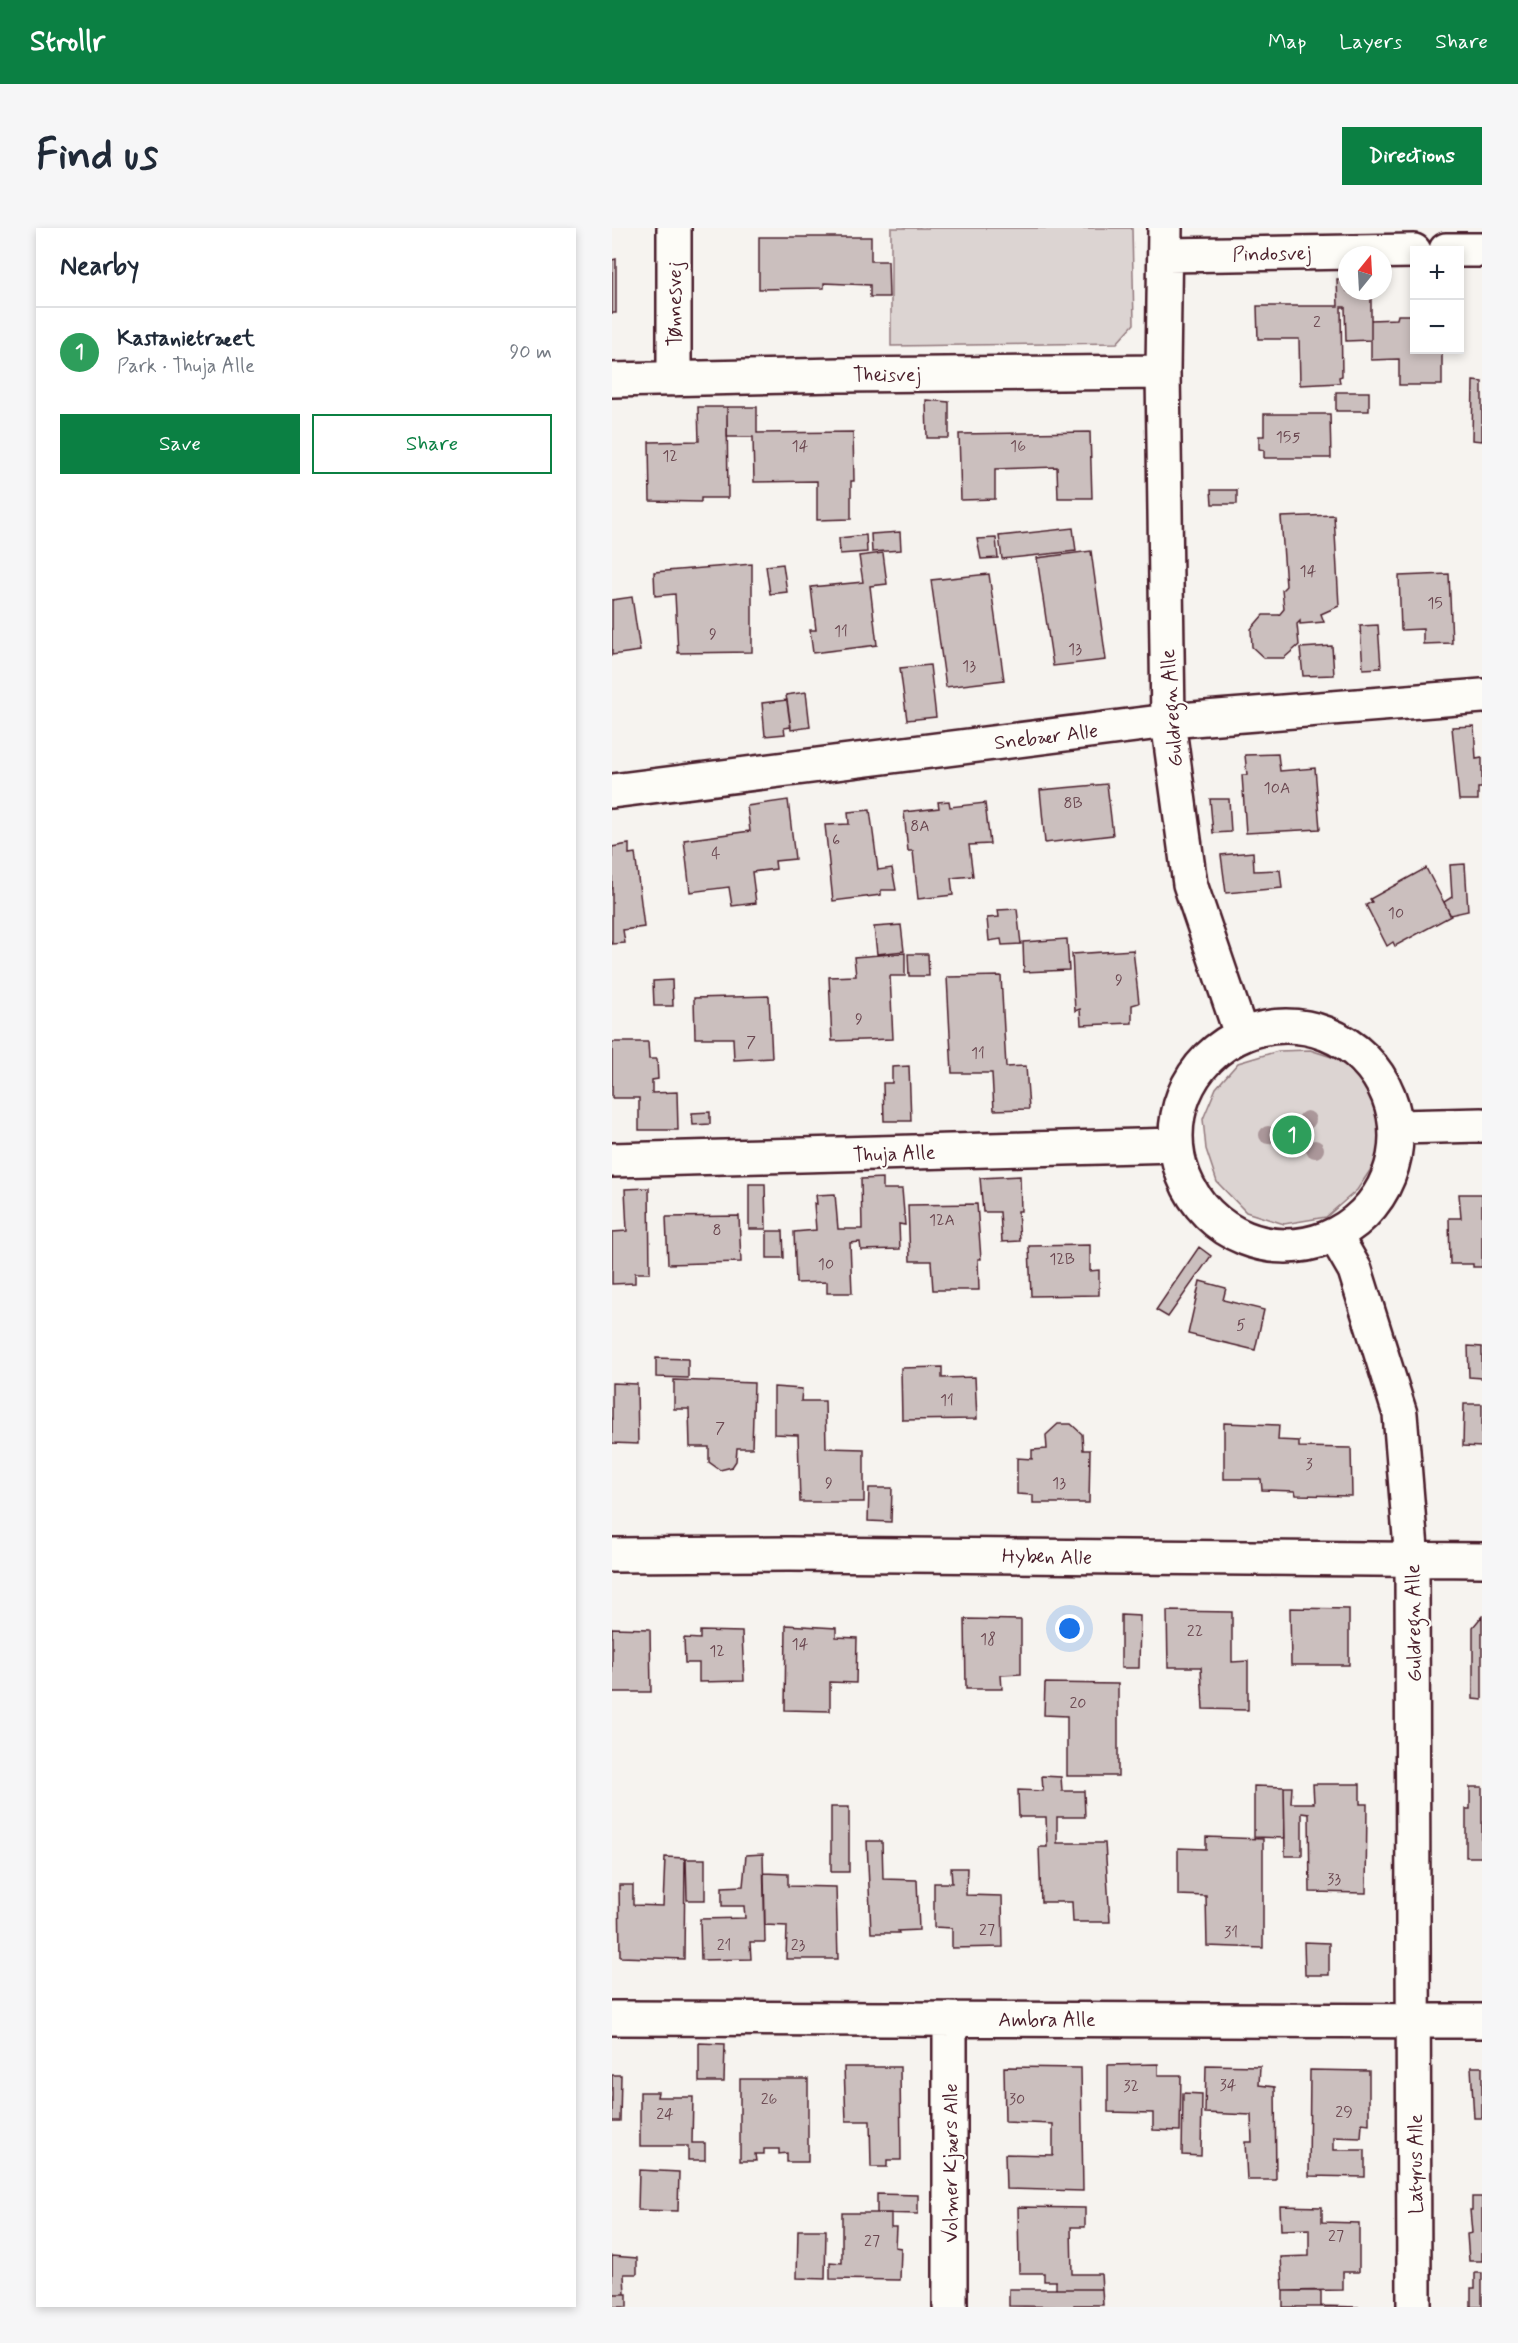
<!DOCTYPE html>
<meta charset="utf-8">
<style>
body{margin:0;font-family:Mynerve,sans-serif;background:#f6f6f7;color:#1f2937}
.controls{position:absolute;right:18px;top:18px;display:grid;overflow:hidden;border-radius:0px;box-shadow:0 3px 9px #0003}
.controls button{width:54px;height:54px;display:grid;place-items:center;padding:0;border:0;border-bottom:2px solid #e0e1e3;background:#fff;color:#1f2937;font:30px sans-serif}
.compass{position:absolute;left:726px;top:18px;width:54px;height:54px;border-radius:50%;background:#fff;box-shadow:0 3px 9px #0003;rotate:18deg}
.you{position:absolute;left:458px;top:1401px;width:21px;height:21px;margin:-15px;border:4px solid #fff;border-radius:50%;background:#1a73e8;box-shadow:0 0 0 9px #1a73e833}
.badge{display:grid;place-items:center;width:39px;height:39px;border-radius:50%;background:#0b8043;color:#fff;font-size:20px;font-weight:700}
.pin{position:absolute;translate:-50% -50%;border:3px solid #fff;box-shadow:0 2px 6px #0006}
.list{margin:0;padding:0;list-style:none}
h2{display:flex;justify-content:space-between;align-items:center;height:78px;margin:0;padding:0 24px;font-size:26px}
h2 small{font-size:20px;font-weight:400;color:#747a83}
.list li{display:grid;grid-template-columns:39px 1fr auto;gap:18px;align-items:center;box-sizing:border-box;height:90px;padding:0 24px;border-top:2px solid #e0e1e3}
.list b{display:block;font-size:22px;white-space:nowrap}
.list p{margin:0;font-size:20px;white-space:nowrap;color:#747a83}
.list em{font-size:20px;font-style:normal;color:#747a83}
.actions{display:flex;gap:12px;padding:18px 24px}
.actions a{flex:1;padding:14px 0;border:2px solid #0b8043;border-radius:0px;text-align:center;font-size:21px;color:#0b8043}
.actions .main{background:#0b8043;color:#fff}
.map{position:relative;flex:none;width:870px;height:2079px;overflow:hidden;border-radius:0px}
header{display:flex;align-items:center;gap:36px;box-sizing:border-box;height:84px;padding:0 30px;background:#0b8043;color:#fff}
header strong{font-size:28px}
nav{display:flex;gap:33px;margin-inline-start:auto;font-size:21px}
.intro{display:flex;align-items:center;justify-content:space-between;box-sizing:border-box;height:144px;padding:0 36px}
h1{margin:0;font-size:42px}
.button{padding:15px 27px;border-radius:0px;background:#0b8043;color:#fff;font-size:21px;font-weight:700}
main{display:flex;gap:36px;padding:0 36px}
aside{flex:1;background:#fff;border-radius:0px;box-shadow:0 3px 9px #0003}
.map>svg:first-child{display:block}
.green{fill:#dcd4d2;stroke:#937a7e;stroke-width:1.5}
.building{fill:#cbbfbe;stroke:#4a1f2b;stroke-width:1.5}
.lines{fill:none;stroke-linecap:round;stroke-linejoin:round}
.minor-casing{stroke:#4a1f2b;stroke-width:38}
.minor{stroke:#fdfcf7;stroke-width:33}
.tree{fill:#ab979a}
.labels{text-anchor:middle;stroke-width:4.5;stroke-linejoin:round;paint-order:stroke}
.number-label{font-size:16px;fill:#6a4750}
.street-label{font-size:20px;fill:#4a1f2b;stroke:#fdfcf7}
</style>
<header>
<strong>Strollr</strong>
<nav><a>Map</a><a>Layers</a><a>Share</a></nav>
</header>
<div class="intro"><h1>Find us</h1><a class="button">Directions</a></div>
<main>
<aside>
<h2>Nearby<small></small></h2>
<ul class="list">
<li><span class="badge" style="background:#2e9e5b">1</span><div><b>Kastanietræet</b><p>Park · Thuja Alle</p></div><em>90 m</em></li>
</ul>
<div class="actions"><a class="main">Save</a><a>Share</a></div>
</aside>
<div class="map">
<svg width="870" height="2079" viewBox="0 0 870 2079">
<rect width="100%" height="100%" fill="#f6f3ef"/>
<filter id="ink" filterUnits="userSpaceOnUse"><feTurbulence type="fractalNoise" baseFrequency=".0167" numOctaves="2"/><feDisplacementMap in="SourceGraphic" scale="12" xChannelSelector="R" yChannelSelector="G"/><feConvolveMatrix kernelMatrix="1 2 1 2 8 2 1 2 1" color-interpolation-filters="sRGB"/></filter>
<g filter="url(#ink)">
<path class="green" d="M 279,0 L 520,0 L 522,96 L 505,115 L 279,118 Z
M 698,822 L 735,834 L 753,858 L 768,892 L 765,932 L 745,962 L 714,989 L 672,996 L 634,984 L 605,954 L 594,921 L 591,891 L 604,860 L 626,835 L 666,823 Z"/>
<path class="building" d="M 147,9 L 259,9 L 259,33 L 276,33 L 277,69 L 258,69 L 258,57 L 212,55 L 212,60 L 147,61 Z
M 4,31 L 4,85 L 0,85 L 0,32 Z
M 725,51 L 735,51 L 735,63 L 759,63 L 759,112 L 734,113 L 733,79 L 729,79 L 730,148 L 727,149 L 728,155 L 688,157 L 687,111 L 646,111 L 645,78 L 726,78 Z
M 786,87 L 802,87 L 802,122 L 830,122 L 830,157 L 787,157 L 787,131 L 759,132 L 759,92 L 785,91 Z
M 861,153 L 870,154 L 870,213 L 860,212 Z
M 724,164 L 757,164 L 757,183 L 724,183 Z
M 314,172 L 337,174 L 337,210 L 315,210 Z
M 86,179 L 115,179 L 116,270 L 89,270 L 89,274 L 38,273 L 37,214 L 87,213 Z
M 115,179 L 145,179 L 145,205 L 241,204 L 242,253 L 239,253 L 239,291 L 205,292 L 205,253 L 142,254 L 141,209 L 115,209 Z
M 652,186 L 718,186 L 719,230 L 652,230 L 652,222 L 647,221 L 647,208 L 652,208 Z
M 478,204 L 480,270 L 446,270 L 445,239 L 383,241 L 383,271 L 349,272 L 347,206 Z
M 599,262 L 625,262 L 625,276 L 600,276 Z
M 722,287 L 727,378 L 709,386 L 712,394 L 688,396 L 688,393 L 685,396 L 687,417 L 672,430 L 652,430 L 640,419 L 639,401 L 651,387 L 667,387 L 672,381 L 670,362 L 674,358 L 669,289 Z
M 461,300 L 464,323 L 390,331 L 387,308 Z
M 288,304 L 289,322 L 260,324 L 259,306 Z
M 254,307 L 255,324 L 228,326 L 227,310 Z
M 384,310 L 386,330 L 369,331 L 365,311 Z
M 479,323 L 494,432 L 441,438 L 425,330 Z
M 271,325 L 275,356 L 258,358 L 265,417 L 201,425 L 198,402 L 204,402 L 199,359 L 251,354 L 247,328 Z
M 140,336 L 140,424 L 66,425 L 63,366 L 43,368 L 42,344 Z
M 171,336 L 175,364 L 158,366 L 154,338 Z
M 377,346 L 392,452 L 334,459 L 319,352 Z
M 837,346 L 840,415 L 811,416 L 811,401 L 789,402 L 787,348 Z
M 20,369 L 28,423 L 0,427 L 0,372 Z
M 766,397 L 769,440 L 751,441 L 748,398 Z
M 720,418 L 722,447 L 691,448 L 688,420 Z
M 318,437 L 324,489 L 295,492 L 288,440 Z
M 194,464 L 198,499 L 179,502 L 174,467 Z
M 175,472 L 179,499 L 172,500 L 173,506 L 153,508 L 150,475 Z
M 862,498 L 864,531 L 870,530 L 870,560 L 866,560 L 866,572 L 847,572 L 840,499 Z
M 666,526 L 668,543 L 703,540 L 708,601 L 634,605 L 630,547 L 635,547 L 633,527 Z
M 495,556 L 501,607 L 433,615 L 428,562 Z
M 598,571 L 617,571 L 619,604 L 601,605 Z
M 176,572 L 183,631 L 163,633 L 164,641 L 140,644 L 144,675 L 120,678 L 117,659 L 78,664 L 72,612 L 138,603 L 135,578 Z
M 337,573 L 338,579 L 373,575 L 378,616 L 357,617 L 361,648 L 339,650 L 341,667 L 306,671 L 301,623 L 296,623 L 292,584 L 327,580 L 326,574 Z
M 258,582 L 266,642 L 280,640 L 284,662 L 269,662 L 269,667 L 221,673 L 213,597 L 237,596 L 236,584 Z
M 17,616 L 17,626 L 23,625 L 32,699 L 11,702 L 13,715 L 0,716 L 0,619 Z
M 641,624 L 642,643 L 668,642 L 670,660 L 614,665 L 609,627 Z
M 853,636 L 856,683 L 838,687 L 832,674 L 840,669 L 838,637 Z
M 814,640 L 839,688 L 783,718 L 781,714 L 775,718 L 754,677 L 760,674 L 758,671 Z
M 405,681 L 409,716 L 390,717 L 389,711 L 377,713 L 375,690 L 387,689 L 386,682 Z
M 289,697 L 292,723 L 265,726 L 262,699 Z
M 455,711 L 457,742 L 412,744 L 411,714 Z
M 521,722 L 527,775 L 520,777 L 520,795 L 469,797 L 468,781 L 463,783 L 460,726 Z
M 293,725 L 293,748 L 278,748 L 281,811 L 220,813 L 217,749 L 244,748 L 242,729 Z
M 296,726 L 316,726 L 317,748 L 297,748 Z
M 389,748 L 394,839 L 414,838 L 417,881 L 382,882 L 380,845 L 340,845 L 335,749 Z
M 60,752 L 61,778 L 42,778 L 41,753 Z
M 157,768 L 160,830 L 122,832 L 121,810 L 83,810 L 82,770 Z
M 0,814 L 36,814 L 37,831 L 45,831 L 46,851 L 40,852 L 40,865 L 65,864 L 66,902 L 27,902 L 27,870 L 0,870 Z
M 297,838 L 299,893 L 272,893 L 271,855 L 280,855 L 280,839 Z
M 98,884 L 98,896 L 81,897 L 80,885 Z
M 408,948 L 409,983 L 406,983 L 408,1013 L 390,1014 L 388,984 L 371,984 L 368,950 Z
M 271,950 L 271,961 L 290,961 L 293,997 L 287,996 L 288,1021 L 249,1022 L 248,1014 L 238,1015 L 240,1065 L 215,1065 L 215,1054 L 184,1055 L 182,1004 L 204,1002 L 202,975 L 205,976 L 204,967 L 223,966 L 226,1001 L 250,1001 L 249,951 Z
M 137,956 L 153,956 L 154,1001 L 137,1001 Z
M 37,960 L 38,1045 L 23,1045 L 23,1055 L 0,1056 L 0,1004 L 15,1003 L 13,961 Z
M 847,966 L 870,966 L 870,1039 L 861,1039 L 861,1036 L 838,1036 L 837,990 L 849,990 Z
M 365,976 L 369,1031 L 366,1031 L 367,1062 L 321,1062 L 319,1033 L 298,1033 L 296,977 Z
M 127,988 L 129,1034 L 56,1036 L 54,989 Z
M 155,1003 L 171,1003 L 172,1030 L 155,1030 Z
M 478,1017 L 478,1043 L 487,1042 L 487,1067 L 419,1068 L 417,1018 Z
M 587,1019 L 599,1028 L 556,1089 L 544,1082 Z
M 588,1053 L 614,1060 L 611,1072 L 652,1082 L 643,1122 L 576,1106 Z
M 856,1118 L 870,1119 L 870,1150 L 857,1149 Z
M 44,1130 L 76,1131 L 76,1150 L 44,1149 Z
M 330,1139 L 330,1150 L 363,1149 L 365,1191 L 290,1192 L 289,1140 Z
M 62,1152 L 142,1155 L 140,1220 L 125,1220 L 124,1233 L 120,1239 L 108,1242 L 97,1234 L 97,1219 L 78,1219 L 77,1181 L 62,1181 Z
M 0,1155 L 25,1156 L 26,1216 L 0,1215 Z
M 162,1159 L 190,1161 L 189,1173 L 213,1173 L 214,1220 L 252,1221 L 252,1274 L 188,1274 L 186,1207 L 162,1206 Z
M 852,1176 L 870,1176 L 870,1219 L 851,1218 Z
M 612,1195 L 667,1197 L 666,1212 L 687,1213 L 687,1219 L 739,1220 L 740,1268 L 684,1267 L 683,1263 L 650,1262 L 649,1251 L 612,1251 Z
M 446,1196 L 459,1196 L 470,1206 L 471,1222 L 478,1222 L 477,1275 L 421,1275 L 421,1267 L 405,1266 L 405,1230 L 420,1231 L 420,1222 L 435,1221 L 434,1207 Z
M 257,1260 L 280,1260 L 279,1294 L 256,1293 Z
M 678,1380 L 737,1381 L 737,1437 L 679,1437 Z
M 555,1383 L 620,1384 L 620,1434 L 636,1433 L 636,1482 L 591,1481 L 589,1439 L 556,1439 Z
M 509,1387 L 528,1388 L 527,1440 L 509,1440 Z
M 870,1388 L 870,1472 L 861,1471 L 861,1399 Z
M 353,1391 L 409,1392 L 409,1446 L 389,1447 L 390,1461 L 354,1461 Z
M 174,1397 L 224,1400 L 224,1409 L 245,1410 L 244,1455 L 218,1454 L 218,1483 L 173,1482 Z
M 0,1400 L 38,1401 L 39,1464 L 0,1464 Z
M 88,1403 L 130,1404 L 132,1453 L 87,1454 L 87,1435 L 73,1435 L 72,1410 L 88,1411 Z
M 433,1455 L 506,1456 L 506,1548 L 455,1548 L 455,1488 L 432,1487 Z
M 430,1548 L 449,1549 L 450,1563 L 472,1563 L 473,1589 L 445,1589 L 445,1615 L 493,1615 L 498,1694 L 461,1694 L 460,1674 L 429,1674 L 427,1619 L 435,1619 L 434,1589 L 407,1589 L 406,1562 L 431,1563 Z
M 701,1556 L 748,1556 L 748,1576 L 755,1576 L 754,1665 L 698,1664 L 697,1586 L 690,1585 L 690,1628 L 673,1628 L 672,1559 L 680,1559 L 679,1575 L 702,1575 Z
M 642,1558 L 672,1559 L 673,1610 L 642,1609 Z
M 858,1559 L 870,1559 L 870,1629 L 854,1629 L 854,1581 L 858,1581 Z
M 219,1579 L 237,1579 L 237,1644 L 219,1644 Z
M 594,1609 L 651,1611 L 651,1720 L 595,1718 L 594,1668 L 566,1667 L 566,1620 L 594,1621 Z
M 255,1613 L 270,1613 L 271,1651 L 305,1652 L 307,1702 L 286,1703 L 287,1705 L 259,1705 Z
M 151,1626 L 153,1714 L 138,1714 L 139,1731 L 89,1732 L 88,1691 L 133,1690 L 132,1678 L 110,1678 L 110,1659 L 131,1658 L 134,1627 Z
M 53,1629 L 73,1630 L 72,1731 L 8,1729 L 7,1657 L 21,1657 L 21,1677 L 51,1678 Z
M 74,1631 L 93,1631 L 93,1672 L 75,1672 Z
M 339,1640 L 355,1640 L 354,1667 L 390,1668 L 391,1719 L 340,1720 L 340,1700 L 322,1699 L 322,1655 L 340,1655 Z
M 152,1645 L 176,1646 L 176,1658 L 224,1659 L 226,1731 L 174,1731 L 175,1698 L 153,1697 Z
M 692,1714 L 717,1715 L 717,1747 L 693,1747 Z
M 87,1815 L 113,1816 L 112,1854 L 87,1854 Z
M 546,1836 L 546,1847 L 569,1847 L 568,1903 L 541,1902 L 541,1885 L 496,1884 L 496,1837 Z
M 594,1837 L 648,1838 L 647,1857 L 663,1859 L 664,1952 L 635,1952 L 633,1914 L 640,1914 L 639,1887 L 593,1885 Z
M 232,1839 L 288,1839 L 289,1932 L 275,1932 L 275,1939 L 259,1939 L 258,1893 L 234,1893 Z
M 392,1839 L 469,1840 L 471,1963 L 394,1961 L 393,1926 L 441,1927 L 441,1896 L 393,1894 Z
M 859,1839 L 870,1839 L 870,1890 L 862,1890 Z
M 698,1842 L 757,1843 L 757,1896 L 750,1895 L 749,1910 L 722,1909 L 722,1922 L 753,1922 L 753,1949 L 697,1948 Z
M 0,1847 L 9,1847 L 8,1893 L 0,1893 Z
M 128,1851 L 196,1851 L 196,1934 L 175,1934 L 175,1925 L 167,1926 L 167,1921 L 152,1921 L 152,1926 L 143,1926 L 144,1933 L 128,1933 Z
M 28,1864 L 46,1864 L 45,1869 L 81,1869 L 80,1915 L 93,1915 L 93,1932 L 76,1932 L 76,1918 L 28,1918 Z
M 571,1865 L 590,1866 L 589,1928 L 570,1927 Z
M 27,1942 L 67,1944 L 66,1983 L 26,1982 Z
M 265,1966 L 306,1967 L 306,1986 L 265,1985 Z
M 860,1969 L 870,1969 L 870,2033 L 857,2033 L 855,2006 L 860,2005 L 858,1982 L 860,1982 Z
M 668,1978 L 710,1979 L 710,1994 L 747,1995 L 747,2044 L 731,2044 L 731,2062 L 671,2063 L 669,2029 L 697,2028 L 697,2001 L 669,2002 Z
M 406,1979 L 473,1980 L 473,1999 L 459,1999 L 460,2046 L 489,2046 L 490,2061 L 444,2061 L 444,2053 L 432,2053 L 432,2045 L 407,2045 Z
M 230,1985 L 279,1985 L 279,1999 L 284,1999 L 283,2019 L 289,2020 L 288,2052 L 218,2051 L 218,2034 L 230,2035 Z
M 186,2002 L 214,2002 L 213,2051 L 185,2050 Z
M 0,2028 L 25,2030 L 25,2046 L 12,2046 L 13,2066 L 0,2066 Z
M 863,2045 L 870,2045 L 870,2079 L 859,2079 L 859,2060 L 863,2060 Z
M 397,2061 L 490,2061 L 491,2077 L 462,2077 L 462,2079 L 397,2078 Z
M 671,2063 L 709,2063 L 709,2078 L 747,2079 L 671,2079 Z
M 0,2066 L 15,2066 L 15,2079 L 0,2079 Z"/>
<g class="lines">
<g class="minor-casing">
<path id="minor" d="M 62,0 L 62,151
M 553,0 L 551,144 L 556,493 L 578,656 L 629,806
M 834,22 L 870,22
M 554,27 L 802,23
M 0,152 L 228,147 L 551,144
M 0,563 L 556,493 L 870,468
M564 908a110 110 0 1 1 220 0a110 110 0 1 1-220 0Z
M 785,899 L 870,897
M 0,932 L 564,917
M 724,1009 L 743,1042 L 788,1186 L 800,1333 L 802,2079
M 0,1327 L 177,1326 L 870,1332
M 0,1790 L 870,1793
M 338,2079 L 338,1791"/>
</g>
<use href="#minor" class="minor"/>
</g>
<g class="tree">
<circle cx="695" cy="892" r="9"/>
<circle cx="656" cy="907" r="9"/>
<circle cx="703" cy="921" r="9"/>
</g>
</g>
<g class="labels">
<g class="number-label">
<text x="705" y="99">2</text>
<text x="676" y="214">155</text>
<text x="188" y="223">14</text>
<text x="406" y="223">16</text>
<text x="58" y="233">12</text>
<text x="696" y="348">14</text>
<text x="823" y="380">15</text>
<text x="229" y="408">11</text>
<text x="101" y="411">9</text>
<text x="463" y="426">13</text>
<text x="357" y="443">13</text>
<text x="665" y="565">10A</text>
<text x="461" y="580">8B</text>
<text x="308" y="603">8A</text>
<text x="224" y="617">6</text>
<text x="104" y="630">4</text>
<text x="784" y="690">10</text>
<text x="507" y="757">9</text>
<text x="247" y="796">9</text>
<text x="139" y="819">7</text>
<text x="366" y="830">11</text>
<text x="330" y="997">12A</text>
<text x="105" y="1007">8</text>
<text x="450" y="1036">12B</text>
<text x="214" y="1041">10</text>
<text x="629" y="1102">5</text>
<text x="335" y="1177">11</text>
<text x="108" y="1205">7</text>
<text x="697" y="1241">3</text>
<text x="217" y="1260">9</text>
<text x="447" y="1260">13</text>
<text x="583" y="1408">22</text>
<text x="376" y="1416">18</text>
<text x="188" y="1421">14</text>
<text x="105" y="1428">12</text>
<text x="466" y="1480">20</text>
<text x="722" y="1656">33</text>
<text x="375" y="1707">27</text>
<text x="619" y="1709">31</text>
<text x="112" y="1722">21</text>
<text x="186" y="1722">23</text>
<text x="616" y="1862">34</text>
<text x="519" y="1863">32</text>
<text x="157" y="1876">26</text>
<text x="405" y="1876">30</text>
<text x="732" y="1889">29</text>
<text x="53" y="1891">24</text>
<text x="724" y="2013">27</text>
<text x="260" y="2018">27</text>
</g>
<g class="street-label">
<text transform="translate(660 25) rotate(-1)" y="7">Pindosvej</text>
<text transform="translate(62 76) rotate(-90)" y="7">Tønnesvej</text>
<text x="275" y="153">Theisvej</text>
<text transform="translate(559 480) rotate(-94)" y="7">Guldregn Alle</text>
<text transform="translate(434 508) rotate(-7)" y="7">Snebær Alle</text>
<text transform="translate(282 925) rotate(-2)" y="7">Thuja Alle</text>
<text transform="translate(435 1328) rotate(1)" y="7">Hyben Alle</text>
<text transform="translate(801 1395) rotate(-91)" y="7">Guldregn Alle</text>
<text x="435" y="1798">Ambra Alle</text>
<text transform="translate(338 1935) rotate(-90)" y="7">Volmer Kjærs Alle</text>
<text transform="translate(803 1936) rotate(-90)" y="7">Latyrus Alle</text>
</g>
</g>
</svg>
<div class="controls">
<button>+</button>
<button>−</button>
</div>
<svg class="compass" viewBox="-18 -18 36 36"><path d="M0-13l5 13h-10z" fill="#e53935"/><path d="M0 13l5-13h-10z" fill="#747a83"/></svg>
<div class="you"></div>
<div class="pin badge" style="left:680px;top:907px;background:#2e9e5b">1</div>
</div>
</main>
